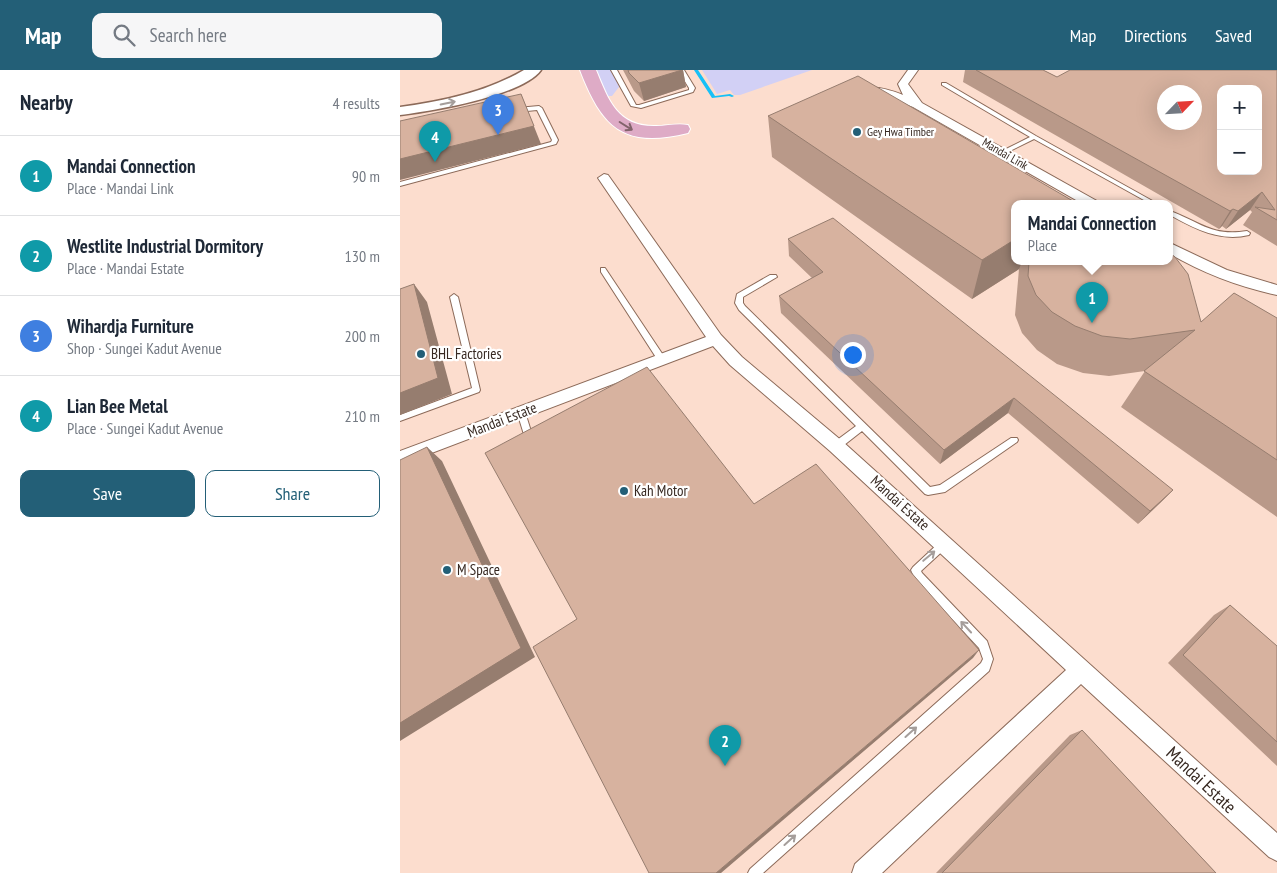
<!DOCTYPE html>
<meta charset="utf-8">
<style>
body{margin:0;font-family:"PT Sans Narrow",sans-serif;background:#f6f6f7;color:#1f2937}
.controls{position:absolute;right:15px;top:15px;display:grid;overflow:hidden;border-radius:10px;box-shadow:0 5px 20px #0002}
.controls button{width:45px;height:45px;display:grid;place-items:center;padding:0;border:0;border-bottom:1px solid #e0e1e3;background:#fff;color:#1f2937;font:25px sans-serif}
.compass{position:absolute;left:757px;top:15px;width:45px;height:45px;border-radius:50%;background:#fff;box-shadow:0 5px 20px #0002;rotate:65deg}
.you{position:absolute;left:452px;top:284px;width:18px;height:18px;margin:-12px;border:4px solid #fff;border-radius:50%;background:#1a73e8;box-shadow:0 0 0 8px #1a73e833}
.badge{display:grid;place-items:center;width:32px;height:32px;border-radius:50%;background:#235f77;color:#fff;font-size:16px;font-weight:700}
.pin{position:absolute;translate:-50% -41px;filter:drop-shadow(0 1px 2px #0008)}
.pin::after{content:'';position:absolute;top:26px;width:18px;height:15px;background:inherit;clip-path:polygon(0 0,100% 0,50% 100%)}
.popup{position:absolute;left:611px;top:130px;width:162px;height:65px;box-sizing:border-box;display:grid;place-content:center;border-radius:10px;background:#fff;filter:drop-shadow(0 1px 4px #0005);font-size:16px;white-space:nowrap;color:#747a83}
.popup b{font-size:19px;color:#1f2937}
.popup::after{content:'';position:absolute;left:50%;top:100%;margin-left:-10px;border:10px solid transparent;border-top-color:#fff}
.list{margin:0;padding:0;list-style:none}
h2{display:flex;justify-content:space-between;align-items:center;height:65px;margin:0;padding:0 20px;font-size:21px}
h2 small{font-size:16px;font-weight:400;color:#747a83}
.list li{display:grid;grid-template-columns:32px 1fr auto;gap:15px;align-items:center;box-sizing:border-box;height:80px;padding:0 20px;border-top:1px solid #e0e1e3}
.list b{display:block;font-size:19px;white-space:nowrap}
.list p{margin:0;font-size:16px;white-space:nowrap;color:#747a83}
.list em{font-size:16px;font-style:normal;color:#747a83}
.actions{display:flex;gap:10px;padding:15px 20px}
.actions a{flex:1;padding:11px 0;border:1px solid #235f77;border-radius:10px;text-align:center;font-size:18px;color:#235f77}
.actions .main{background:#235f77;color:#fff}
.icon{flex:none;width:28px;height:28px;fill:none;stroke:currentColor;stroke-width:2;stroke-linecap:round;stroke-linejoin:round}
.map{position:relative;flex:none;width:877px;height:803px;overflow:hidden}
header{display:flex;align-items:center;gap:30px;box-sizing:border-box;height:70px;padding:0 25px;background:#235f77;color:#fff}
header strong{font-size:24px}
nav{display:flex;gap:28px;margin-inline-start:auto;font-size:18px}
.search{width:350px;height:45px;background:#f6f6f7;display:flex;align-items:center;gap:12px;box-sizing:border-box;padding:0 18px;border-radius:10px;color:#747a83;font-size:19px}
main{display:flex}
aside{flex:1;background:#fff}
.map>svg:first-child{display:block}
.green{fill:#d2d0f5}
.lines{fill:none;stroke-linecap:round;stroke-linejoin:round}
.stream{fill:#17c0f7;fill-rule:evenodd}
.service-casing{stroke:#8c6a59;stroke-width:2}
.minor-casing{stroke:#8c6a59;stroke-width:2}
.tertiary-casing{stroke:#8c6a59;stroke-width:3}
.primary-casing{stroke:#fff;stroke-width:2}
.service{fill:#fff;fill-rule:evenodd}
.minor{fill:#fff;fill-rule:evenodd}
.tertiary{fill:#fff;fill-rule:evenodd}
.primary{fill:#deabc6;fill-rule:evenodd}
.wall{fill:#b99989}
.shaded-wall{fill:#967d6f}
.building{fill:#d7b29f;stroke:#967d6f;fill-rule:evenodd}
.oneway{stroke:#a59e9b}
.oneway2{stroke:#82636b}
.poi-dot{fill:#235f77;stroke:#fff;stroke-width:2}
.labels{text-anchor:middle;stroke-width:4.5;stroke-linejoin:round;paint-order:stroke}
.far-poi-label{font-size:12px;fill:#362821;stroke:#fff;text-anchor:start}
.far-street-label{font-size:12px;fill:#362821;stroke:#fff}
.poi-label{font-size:15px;fill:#362821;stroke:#fff;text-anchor:start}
.street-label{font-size:15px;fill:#362821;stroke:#fff}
.near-street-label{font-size:18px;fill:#362821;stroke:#fff}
</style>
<header>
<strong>Map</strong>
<div class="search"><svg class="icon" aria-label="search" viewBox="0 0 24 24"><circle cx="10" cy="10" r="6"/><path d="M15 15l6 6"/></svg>Search here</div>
<nav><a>Map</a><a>Directions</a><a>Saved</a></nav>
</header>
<main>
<aside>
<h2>Nearby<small>4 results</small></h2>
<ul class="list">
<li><span class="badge" style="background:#0f9aa8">1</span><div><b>Mandai Connection</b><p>Place · Mandai Link</p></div><em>90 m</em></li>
<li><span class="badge" style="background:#0f9aa8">2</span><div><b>Westlite Industrial Dormitory</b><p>Place · Mandai Estate</p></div><em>130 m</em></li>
<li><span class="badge" style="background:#3f7fe0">3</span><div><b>Wihardja Furniture</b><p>Shop · Sungei Kadut Avenue</p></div><em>200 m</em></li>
<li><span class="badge" style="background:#0f9aa8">4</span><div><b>Lian Bee Metal</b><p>Place · Sungei Kadut Avenue</p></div><em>210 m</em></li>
</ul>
<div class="actions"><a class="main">Save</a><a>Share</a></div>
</aside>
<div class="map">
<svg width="877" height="803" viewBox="0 0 877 803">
<rect width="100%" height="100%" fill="#fcddce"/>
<path class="green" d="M 193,0 L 216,0 L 223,12 L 212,26 L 205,26 Z
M 302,0 L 412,0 L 340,25 L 334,25 L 330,20 L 317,24 Z"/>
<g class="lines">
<path class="stream" d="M 294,0 L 298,0 L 315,26 L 330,24 L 334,26 L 332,27 L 329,26 L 312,28 Z"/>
<g class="service-casing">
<path id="service" d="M 211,0 L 217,0 L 236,35 L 239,35 L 289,20 L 289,18 L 278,0 L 284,0 L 295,18 L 293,22 L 241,38 L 231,36 Z
M 542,13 L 546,13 L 636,66 L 758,134 L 751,134 L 634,69 L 604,84 L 600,84 L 600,82 L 630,67 L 542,15 Z
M 139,36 L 142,38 L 158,70 L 156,74 L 0,116 L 0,112 L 151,72 L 152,70 L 137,40 L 117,42 L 114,40 L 117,38 Z
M 770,141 C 800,152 812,167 847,161 L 850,163 L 849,165 C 820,172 795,159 770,145 Z
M 201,198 L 205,198 L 265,288 L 266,290 L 265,292 L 259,292 L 201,202 Z
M 370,205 L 376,205 L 377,207 L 343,227 L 343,233 L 345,236 L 530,417 L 540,415 L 611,368 L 617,368 L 618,370 L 617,372 L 545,422 L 528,425 L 525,424 L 462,361 L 439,379 L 433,379 L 432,376 L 433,373 L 456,356 L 339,240 L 335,233 L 337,224 Z
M 54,224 L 58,227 L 80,320 L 79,322 L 0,351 L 0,345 L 72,318 L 50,227 Z
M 121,339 L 125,342 L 134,371 L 133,373 L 127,373 L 126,371 L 117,342 Z
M 544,470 L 547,471 L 549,474 L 547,477 L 521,501 L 522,503 L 587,571 L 593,589 L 589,601 L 363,803 L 348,803 L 350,799 L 581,593 L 583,589 L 579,578 L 515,509 L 511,500 L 513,497 L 541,471 Z"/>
</g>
<g class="minor-casing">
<path id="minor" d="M 508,0 L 518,0 L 508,14 L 522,33 L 697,131 L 698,134 L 683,134 L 513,37 L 488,27 L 467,24 L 461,21 C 470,13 493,21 503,25 L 498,14 Z
M 204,104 L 208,105 L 321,265 L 342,287 L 442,371 L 877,763 L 877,791 L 869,787 L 681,614 L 482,803 L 452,803 L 455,794 L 666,600 L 430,381 L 330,295 L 313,276 L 0,395 L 0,381 L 306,267 L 198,108 Z
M 770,173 L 827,200 L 877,215 L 877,225 C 839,217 803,203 770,184 Z"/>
</g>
<g class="tertiary-casing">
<path id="tertiary" d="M 124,0 L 141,0 C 122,26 32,41 0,45 L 0,37 C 44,31 86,22 124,0 Z"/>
</g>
<g class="primary-casing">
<path id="primary" d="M 180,0 L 196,0 C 209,32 218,57 256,56 C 267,56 277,53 288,55 L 290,59 L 288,63 C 223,79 202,57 180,0 Z"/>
</g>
<use href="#service" class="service"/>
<use href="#minor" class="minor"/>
<use href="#tertiary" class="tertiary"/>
<use href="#primary" class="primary"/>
</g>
<path class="wall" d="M 223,0 L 283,0 L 286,17 L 244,31 L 234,21 Z
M 565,0 L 643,0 L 657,7 L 877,0 L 877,176 L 843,155 L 852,142 L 850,140 L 826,159 L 822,156 L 819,159 L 563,12 Z
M 368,46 L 614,134 L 614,192 L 770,192 L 801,252 L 877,248 L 877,447 L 721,337 L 745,301 L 709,306 L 683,303 L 657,294 L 637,280 L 622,263 L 615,245 L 619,199 L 572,229 L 372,87 Z
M 388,169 L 773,420 L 760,433 L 738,454 L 608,343 L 540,394 L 381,243 L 379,226 L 412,208 L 389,186 Z
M 830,535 L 877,576 L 877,696 L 768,593 L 814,545 Z
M 682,660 L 816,803 L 536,803 L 670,665 Z"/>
<path class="shaded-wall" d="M 282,0 L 283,0 L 286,17 L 244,31 L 239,13 Z
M 121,24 L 141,74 L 0,110 L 0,89 Z
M 862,122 L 850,140 L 826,159 L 838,141 Z
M 833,139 L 822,156 L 819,159 L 830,141 Z
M 614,170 L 614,192 L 622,192 L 619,199 L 572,229 L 582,190 Z
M 14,214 L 27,232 L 52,324 L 0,345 L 0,323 Z
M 614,328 L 608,343 L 540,394 L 544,380 Z
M 27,377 L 42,391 L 135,587 L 0,671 L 0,653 Z
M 773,420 L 760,433 L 738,454 L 750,441 Z
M 579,580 L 573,588 L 321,803 L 316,803 Z"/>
<path class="building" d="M 228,0 L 282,0 L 239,13 L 229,3 Z
M 576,0 L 643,0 L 657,7 L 670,0 L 877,0 L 877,150 L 855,137 L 875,140 L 862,122 L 838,141 L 833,139 L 830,141 ZM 821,19 L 858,19 L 858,101 L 821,101 ZM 764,22 L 794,22 L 794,52 L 764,52 Z
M 458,6 L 673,131 L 668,134 L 614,134 L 614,170 L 582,190 L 368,46 Z
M 121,24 L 134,56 L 0,89 L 0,51 Z
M 433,148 L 773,420 L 750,441 L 614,328 L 544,380 L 379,226 L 423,202 L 388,169 Z
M 770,183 L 775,187 L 788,204 L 801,252 L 834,223 L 877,248 L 877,390 L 744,301 L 795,260 L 730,269 L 702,266 L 675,256 L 652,242 L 636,225 L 628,206 L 629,192 L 770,192 Z
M 14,214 L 38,308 L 0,323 L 0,219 Z
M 247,297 L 354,434 L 416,394 L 579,580 L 316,803 L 249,803 L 133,577 L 177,549 L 85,383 Z
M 27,377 L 121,578 L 0,653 L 0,390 Z
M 830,535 L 877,576 L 877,672 L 783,585 Z
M 682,660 L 816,803 L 542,803 Z"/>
<defs><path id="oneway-shaft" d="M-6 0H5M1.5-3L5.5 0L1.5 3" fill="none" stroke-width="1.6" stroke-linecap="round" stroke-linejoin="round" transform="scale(1.25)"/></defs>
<g class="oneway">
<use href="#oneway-shaft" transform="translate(48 33) rotate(-12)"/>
<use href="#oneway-shaft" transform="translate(529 486) rotate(-40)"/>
<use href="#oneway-shaft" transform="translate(566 557) rotate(-133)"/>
<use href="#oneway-shaft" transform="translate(511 662) rotate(-42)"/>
<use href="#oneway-shaft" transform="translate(390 770) rotate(-42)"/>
</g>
<use class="oneway2" href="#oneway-shaft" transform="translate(226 56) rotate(32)"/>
<g class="poi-dot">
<circle cx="457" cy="62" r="5"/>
<circle cx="21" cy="284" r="5"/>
<circle cx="224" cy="421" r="5"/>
<circle cx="47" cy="500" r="5"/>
</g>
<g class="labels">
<g class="far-poi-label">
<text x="467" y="66">Gey Hwa Timber</text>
</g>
<g class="far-street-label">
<text transform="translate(605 84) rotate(30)" y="4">Mandai Link</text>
</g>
<g class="poi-label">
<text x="31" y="289">BHL Factories</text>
<text x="234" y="426">Kah Motor</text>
<text x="57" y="505">M Space</text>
</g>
<g class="street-label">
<text transform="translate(102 350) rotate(-21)" y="5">Mandai Estate</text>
<text transform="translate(500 433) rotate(42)" y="5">Mandai Estate</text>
</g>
<g class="near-street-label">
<text transform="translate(801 710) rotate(43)" y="6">Mandai Estate</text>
</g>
</g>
</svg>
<div class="controls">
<button>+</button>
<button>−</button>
</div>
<svg class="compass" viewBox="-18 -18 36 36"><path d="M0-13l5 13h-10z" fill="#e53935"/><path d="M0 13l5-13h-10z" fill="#747a83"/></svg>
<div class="you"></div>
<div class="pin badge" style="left:692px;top:253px;background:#0f9aa8">1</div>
<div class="popup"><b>Mandai Connection</b>Place</div>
<div class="pin badge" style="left:325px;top:696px;background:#0f9aa8">2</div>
<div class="pin badge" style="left:98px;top:65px;background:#3f7fe0">3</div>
<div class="pin badge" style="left:35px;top:92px;background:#0f9aa8">4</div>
</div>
</main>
